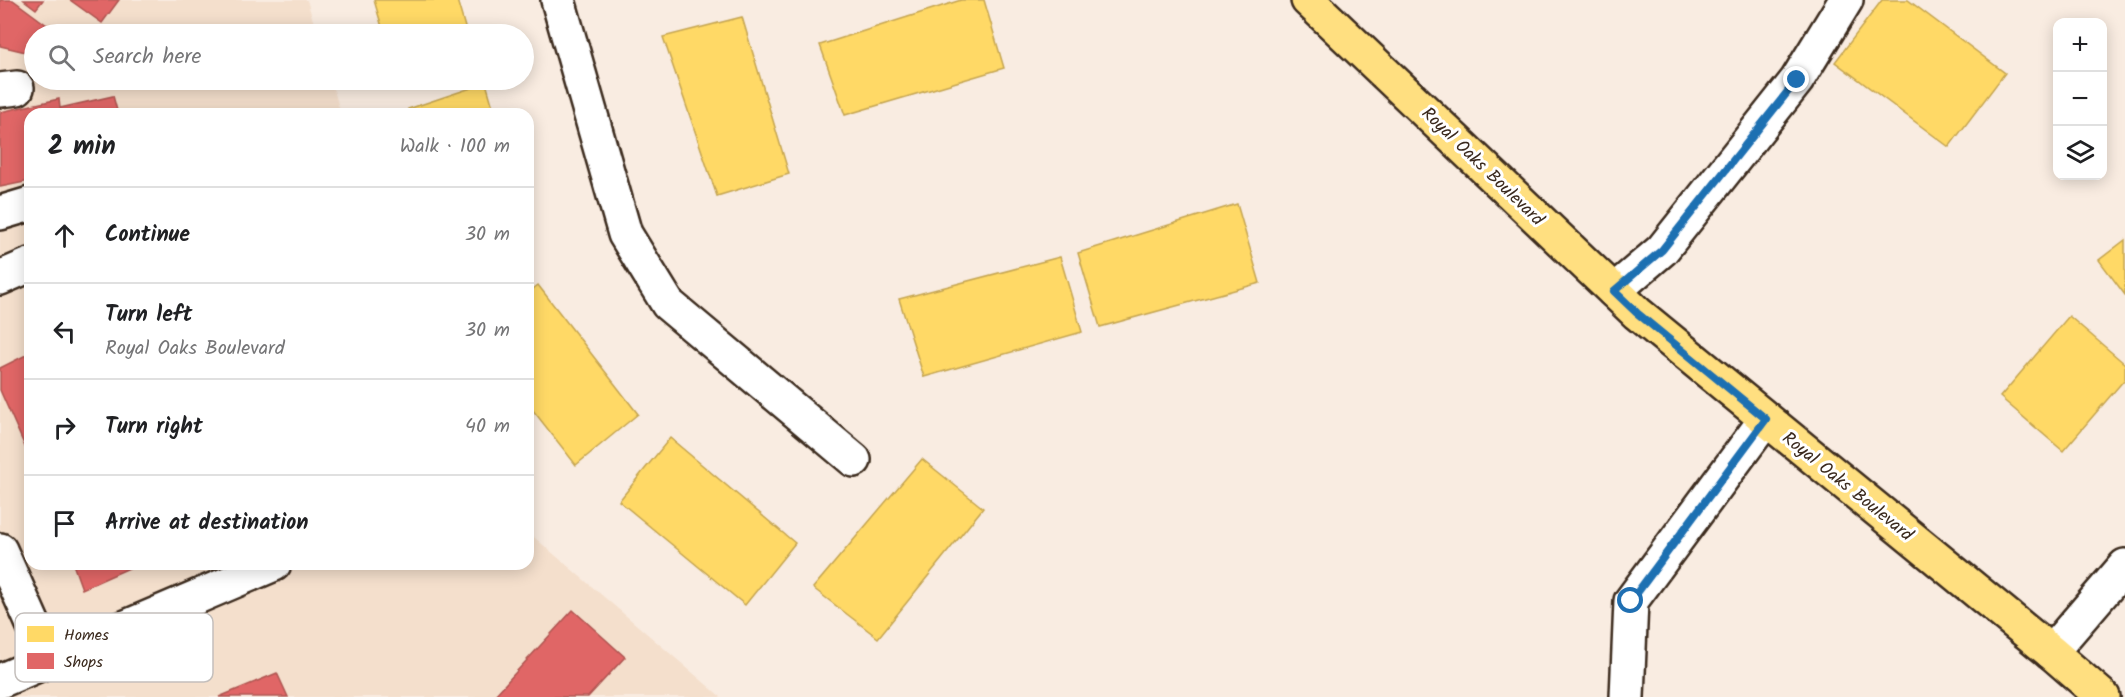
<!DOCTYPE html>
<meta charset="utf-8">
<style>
body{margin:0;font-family:Kalam,sans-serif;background:#f6f6f6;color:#202124}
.controls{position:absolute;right:18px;top:18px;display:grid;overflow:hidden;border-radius:12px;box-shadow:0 3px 15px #0003}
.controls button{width:54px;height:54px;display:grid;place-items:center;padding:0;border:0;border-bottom:2px solid #e0e0e0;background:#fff;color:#202124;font:30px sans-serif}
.stop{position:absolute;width:18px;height:18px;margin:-14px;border:4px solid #1f6fb2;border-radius:50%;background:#fff}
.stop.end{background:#1f6fb2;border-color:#fff;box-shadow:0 2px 6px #0008}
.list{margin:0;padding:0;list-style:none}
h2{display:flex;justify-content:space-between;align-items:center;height:78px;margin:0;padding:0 24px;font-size:26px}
h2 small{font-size:20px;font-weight:400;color:#757577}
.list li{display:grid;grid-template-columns:39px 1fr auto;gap:18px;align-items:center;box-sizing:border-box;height:96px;padding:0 24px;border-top:2px solid #e0e0e0}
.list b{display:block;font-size:22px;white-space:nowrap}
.list p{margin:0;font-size:20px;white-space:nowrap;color:#757577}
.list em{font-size:20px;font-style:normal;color:#757577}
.icon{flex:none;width:33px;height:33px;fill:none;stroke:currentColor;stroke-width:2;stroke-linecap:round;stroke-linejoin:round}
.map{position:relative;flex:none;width:2125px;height:697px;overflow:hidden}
.search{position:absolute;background:#fff;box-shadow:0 3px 15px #0003;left:24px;top:24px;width:510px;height:66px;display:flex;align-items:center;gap:15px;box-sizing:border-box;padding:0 21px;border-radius:33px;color:#757577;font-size:22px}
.panel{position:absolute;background:#fff;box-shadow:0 3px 15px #0003;left:24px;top:108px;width:510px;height:462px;border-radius:18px}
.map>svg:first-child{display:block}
.built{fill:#f4dfcc}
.homes{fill:#ffd966;stroke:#c4a450;stroke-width:1.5}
.shops{fill:#e06666;stroke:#ae5450;stroke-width:1.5}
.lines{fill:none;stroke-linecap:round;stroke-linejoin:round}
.minor-casing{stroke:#3b2a1e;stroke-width:38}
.major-casing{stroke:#3b2a1e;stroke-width:38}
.minor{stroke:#fff;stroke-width:33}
.major{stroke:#ffdf80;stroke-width:33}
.route{stroke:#1f6fb2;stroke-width:8}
.labels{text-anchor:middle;stroke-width:6;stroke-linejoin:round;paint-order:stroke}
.street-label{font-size:18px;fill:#3b2a1e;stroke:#fff}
.key{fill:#fff;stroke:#c4bfbc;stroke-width:1.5}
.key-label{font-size:16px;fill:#3b2a1e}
</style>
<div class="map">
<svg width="2125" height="697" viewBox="0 0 2125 697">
<rect width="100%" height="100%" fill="#f9ece1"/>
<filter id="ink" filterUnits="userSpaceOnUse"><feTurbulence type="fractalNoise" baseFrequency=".0167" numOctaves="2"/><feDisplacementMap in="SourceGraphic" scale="12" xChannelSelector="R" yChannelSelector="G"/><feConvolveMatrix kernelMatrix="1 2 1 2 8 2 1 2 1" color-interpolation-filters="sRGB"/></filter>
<g filter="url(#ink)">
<path class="built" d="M 0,0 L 307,0 L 317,34 L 34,34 L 34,80 L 331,80 L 341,114 L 30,114 L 30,564 L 528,564 L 528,532 L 721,697 L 0,697 Z"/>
<path class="homes" d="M 374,0 L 457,0 L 467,34 L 384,34 Z
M 961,0 L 984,0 L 1004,68 L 845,115 L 820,45 Z
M 1882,0 L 1908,0 L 2005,73 L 1949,147 L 1835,62 Z
M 742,17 L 789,174 L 717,196 L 663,37 Z
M 486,83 L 495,114 L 409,114 L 408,109 Z
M 1237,204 L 1260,283 L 1100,327 L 1078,253 Z
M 528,227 L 532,243 L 528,244 Z
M 2125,240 L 2125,295 L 2099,260 Z
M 1060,257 L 1082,332 L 924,377 L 899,299 Z
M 538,285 L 638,414 L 576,465 L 528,404 L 528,293 Z
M 2069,316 L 2125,364 L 2125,379 L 2063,451 L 2000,397 Z
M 670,438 L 795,543 L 745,605 L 619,501 Z
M 922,459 L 983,508 L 878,638 L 813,588 Z"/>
<path class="shops" d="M 0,0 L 13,0 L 59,34 L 34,34 L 34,54 L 0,46 Z
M 24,0 L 43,0 L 36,9 Z
M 70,0 L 119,0 L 102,23 Z
M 113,96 L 118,114 L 30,114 L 30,181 L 0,187 L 0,112 L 59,99 L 60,108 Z
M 30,353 L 30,450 L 27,451 L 0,390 L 0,368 Z
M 73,564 L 138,564 L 82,589 Z
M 573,610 L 625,657 L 588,697 L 497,697 L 495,695 Z
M 277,673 L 288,697 L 219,697 Z"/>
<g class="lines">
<g class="minor-casing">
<path id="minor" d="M 558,0 L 625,234 L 668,304 L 854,460
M 0,90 L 17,88
M 0,213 L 30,204
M 0,278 L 30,265
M 1614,291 L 1662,250 L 1797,80 L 1846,0
M 0,550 L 49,660
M 2051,652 L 2125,566
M 0,681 L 274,564
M 1627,697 L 1631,601 L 1766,419"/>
</g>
<g class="major-casing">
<path id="major" d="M 1308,0 L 1637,313 L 2051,652 L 2103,697"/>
</g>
<use href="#minor" class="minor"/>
<use href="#major" class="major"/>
</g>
</g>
<g class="lines" filter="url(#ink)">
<path class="route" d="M 1631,601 L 1766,419 L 1637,313 L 1614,291 L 1662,250 L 1797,80"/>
</g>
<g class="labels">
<g class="street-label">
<text transform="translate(1483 166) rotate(44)" y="6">Royal Oaks Boulevard</text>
<text transform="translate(1848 486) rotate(39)" y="6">Royal Oaks Boulevard</text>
</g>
</g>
<rect x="15" y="613" width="198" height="69" rx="9" class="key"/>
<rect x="27" y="626" width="27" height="16" fill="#ffd966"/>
<rect x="27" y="653" width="27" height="16" fill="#e06666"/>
<g class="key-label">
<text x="64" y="640">Homes</text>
<text x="64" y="667">Shops</text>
</g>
</svg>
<div class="controls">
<button>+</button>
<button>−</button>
<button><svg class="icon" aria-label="layers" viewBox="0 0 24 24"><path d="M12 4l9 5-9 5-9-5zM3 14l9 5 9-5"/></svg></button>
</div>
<div class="stop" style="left:1631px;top:601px"></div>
<div class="stop end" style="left:1797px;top:80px"></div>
<div class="search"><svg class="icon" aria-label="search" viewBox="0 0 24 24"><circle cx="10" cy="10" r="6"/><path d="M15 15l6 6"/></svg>Search here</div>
<section class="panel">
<h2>2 min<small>Walk · 100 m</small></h2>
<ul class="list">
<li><svg class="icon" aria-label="ahead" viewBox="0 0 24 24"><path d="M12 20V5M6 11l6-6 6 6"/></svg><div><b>Continue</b></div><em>30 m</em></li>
<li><svg class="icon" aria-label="left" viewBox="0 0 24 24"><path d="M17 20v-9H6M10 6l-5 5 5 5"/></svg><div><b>Turn left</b><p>Royal Oaks Boulevard</p></div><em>30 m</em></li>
<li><svg class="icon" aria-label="right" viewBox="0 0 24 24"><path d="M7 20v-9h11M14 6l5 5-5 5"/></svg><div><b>Turn right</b></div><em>40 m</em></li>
<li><svg class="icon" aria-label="arrive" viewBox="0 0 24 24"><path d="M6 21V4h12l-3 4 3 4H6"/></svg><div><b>Arrive at destination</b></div></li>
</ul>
</section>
</div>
